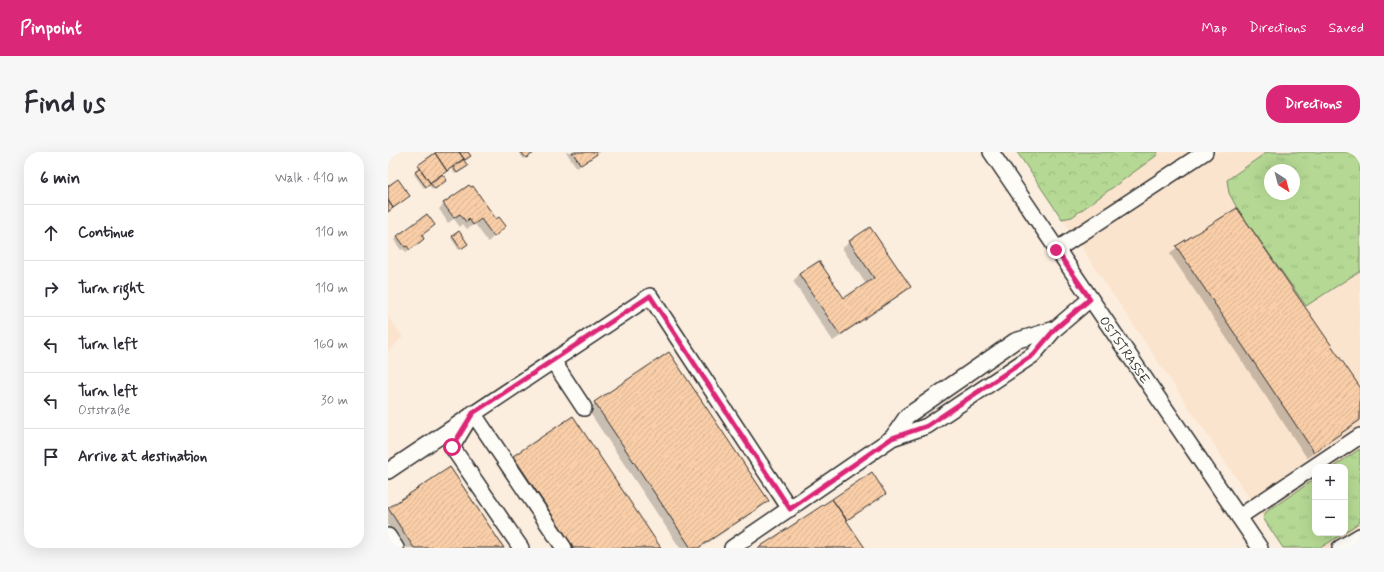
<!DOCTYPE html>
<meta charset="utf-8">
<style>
body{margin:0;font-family:Mynerve,sans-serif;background:#f7f7f7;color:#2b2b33}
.controls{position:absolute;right:12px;bottom:12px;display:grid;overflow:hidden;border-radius:8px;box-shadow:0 4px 16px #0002}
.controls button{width:36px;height:36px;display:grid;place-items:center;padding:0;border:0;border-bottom:1px solid #e1e1e2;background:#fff;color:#2b2b33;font:20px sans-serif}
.compass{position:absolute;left:876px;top:12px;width:36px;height:36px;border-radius:50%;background:#fff;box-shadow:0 4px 16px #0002;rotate:144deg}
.stop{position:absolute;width:12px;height:12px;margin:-9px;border:3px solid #db2777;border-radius:50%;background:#fff}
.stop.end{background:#db2777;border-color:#fff;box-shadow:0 1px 4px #0008}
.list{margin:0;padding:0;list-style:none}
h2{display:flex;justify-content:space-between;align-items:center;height:52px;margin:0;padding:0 16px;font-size:17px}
h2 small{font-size:13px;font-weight:400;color:#7c7c81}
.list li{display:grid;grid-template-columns:26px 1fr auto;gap:12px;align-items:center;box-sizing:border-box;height:56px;padding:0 16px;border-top:1px solid #e1e1e2}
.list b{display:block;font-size:15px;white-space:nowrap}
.list p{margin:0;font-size:13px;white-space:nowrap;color:#7c7c81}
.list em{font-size:13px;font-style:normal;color:#7c7c81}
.icon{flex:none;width:22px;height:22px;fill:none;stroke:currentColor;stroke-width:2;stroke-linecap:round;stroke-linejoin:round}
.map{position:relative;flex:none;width:972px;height:396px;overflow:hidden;border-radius:16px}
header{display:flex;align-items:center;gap:24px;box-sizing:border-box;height:56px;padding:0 20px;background:#db2777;color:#fff}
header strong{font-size:19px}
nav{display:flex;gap:22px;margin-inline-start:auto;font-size:14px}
.intro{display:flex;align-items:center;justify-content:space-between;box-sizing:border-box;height:96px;padding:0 24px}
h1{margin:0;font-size:28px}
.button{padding:10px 18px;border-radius:16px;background:#db2777;color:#fff;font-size:14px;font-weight:700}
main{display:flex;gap:24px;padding:0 24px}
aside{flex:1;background:#fff;border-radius:16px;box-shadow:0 4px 16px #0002}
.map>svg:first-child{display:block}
.built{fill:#fbe4ce;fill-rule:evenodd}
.grass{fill:url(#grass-tufts);stroke:#708260;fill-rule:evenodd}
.forest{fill:url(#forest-crowns);stroke:#708260}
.shadow{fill:#0003}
.building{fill:url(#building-hatch);stroke:#2b2b2b}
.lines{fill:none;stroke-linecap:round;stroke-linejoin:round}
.minor-casing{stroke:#2b2b2b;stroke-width:18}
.minor{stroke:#fdfcf7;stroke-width:15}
.route{stroke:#db2777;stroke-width:5}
.labels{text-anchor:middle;stroke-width:3;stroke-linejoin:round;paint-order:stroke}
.street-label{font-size:13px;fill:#2b2b2b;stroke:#fdfcf7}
</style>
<header>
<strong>Pinpoint</strong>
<nav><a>Map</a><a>Directions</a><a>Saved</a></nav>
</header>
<div class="intro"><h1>Find us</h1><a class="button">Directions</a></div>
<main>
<aside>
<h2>6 min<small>Walk · 410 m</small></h2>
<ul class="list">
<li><svg class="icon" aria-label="ahead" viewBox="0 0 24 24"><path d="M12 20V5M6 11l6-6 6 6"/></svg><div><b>Continue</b></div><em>110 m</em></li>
<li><svg class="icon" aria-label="right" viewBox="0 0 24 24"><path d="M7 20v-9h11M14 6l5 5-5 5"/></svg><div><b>Turn right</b></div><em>110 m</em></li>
<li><svg class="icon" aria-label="left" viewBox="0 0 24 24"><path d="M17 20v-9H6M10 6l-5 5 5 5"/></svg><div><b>Turn left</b></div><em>160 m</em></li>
<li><svg class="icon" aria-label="left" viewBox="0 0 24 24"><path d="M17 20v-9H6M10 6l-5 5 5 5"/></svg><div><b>Turn left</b><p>Oststraße</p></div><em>30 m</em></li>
<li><svg class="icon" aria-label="arrive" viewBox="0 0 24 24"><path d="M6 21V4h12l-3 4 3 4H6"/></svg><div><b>Arrive at destination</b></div></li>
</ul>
</aside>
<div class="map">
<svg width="972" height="396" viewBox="0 0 972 396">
<defs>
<pattern id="grass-tufts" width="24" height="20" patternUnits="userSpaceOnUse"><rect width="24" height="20" fill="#b5d994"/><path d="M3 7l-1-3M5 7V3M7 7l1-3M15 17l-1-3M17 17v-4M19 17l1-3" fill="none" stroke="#9cba80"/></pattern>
<pattern id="forest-crowns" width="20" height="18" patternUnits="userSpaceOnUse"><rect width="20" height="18" fill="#b5d994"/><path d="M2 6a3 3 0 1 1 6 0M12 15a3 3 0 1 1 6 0" fill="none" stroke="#9cba80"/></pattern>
<pattern id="building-hatch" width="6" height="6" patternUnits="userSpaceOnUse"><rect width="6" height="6" fill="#f9cea8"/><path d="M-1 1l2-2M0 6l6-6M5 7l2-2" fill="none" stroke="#d6b191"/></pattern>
</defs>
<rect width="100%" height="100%" fill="#fceedf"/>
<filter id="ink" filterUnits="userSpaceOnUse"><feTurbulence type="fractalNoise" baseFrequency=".025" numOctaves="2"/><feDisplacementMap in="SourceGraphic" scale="8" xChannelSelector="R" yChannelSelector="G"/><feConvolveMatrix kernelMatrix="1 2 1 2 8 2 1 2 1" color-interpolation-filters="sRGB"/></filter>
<g filter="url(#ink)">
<path class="built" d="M 629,0 L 972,0 L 972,396 L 895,396 ZM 882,18 L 906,18 L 906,42 L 882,42 ZM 927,315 L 957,315 L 957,381 L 927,381 Z
M 0,164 L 15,185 L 0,200 Z"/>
<path class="grass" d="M 879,0 L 972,0 L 972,119 L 918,154 L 849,56 L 841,41 L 839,28 ZM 882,18 L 906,18 L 906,42 L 882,42 Z
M 972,297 L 972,370 L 957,380 L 957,315 L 945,315 Z
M 927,327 L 927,381 L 956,381 L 932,396 L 895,396 L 875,366 L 878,360 Z"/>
<path class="forest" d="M 629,0 L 770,0 L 768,4 L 684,65 L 674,67 Z"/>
<path class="shadow" d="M 51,0 L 79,0 L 80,5 L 75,8 L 77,15 L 67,22 L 63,16 L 53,23 L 56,30 L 45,38 L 41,33 L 36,36 L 26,22 L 29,20 L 27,18 Z
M 130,0 L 144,0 L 136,7 Z
M 178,0 L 212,0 L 189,16 Z
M 56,52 L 107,68 L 116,74 L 100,90 L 87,72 L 79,77 L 75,72 L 72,75 L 66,67 L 60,71 L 51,57 Z
M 38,64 L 46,73 L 33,84 L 35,87 L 32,91 L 18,100 L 15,97 L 13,98 L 6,88 Z
M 482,76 L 521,135 L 514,142 L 445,189 L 405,129 L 412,122 L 455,147 L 478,132 L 454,96 Z
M 65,84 L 77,94 L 71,98 L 63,86 Z
M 789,95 L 972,237 L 972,269 L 919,306 L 782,102 Z
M 281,202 L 379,349 L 372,356 L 312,396 L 292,396 L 200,258 L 207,251 Z
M 185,265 L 272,396 L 175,396 L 119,312 L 126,305 Z
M 62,316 L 115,396 L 14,396 L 0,374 L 0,357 Z
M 484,322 L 497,342 L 458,369 L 476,396 L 372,396 Z"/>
<path class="building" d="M 49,0 L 71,0 L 76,7 L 59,19 L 47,1 Z
M 71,0 L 80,0 L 83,4 L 77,8 Z
M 133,0 L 145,0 L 146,1 L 138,6 Z
M 184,0 L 207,0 L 209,2 L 193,13 Z
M 47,1 L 59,19 L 42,31 L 30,13 Z
M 75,7 L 80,14 L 69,21 L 65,15 Z
M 32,17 L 43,32 L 38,35 L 27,20 Z
M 54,22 L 59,28 L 47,37 L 42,31 Z
M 10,27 L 22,44 L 5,56 L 0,48 L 0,34 Z
M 81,33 L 83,35 L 85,34 L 108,67 L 111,65 L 118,74 L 106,85 L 93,67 L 85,73 L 81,67 L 78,70 L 72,62 L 66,66 L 55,51 Z
M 0,48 L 5,56 L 0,60 Z
M 849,56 L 972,235 L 972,268 L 926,300 L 788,94 Z
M 39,62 L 47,73 L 34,83 L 36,87 L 22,98 L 19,94 L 17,95 L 9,84 Z
M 482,75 L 523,135 L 452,183 L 411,122 L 431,109 L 456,146 L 486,126 L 461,89 Z
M 71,79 L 80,92 L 73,97 L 64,84 Z
M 281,200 L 381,349 L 310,396 L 303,396 L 206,250 Z
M 185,264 L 273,396 L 186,396 L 125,304 Z
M 62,315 L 116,396 L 26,396 L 0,356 Z
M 484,320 L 498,342 L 459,368 L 444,347 Z
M 444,347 L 477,396 L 370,396 Z"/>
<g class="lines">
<g class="minor-casing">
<g id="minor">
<path id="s1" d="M 603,0 L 872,396"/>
<path d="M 668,98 L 817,0"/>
<path d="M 165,209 L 196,256"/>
<path d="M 85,261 L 176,396"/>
<path d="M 82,265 L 64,295 L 133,396"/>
<path d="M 504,286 L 519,264 L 627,189 L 667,177"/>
<path d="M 0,319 L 262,144 L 402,357"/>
<path d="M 851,365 L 972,284"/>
<path d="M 0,384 L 8,396"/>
<path d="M 344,396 L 504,286 L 539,274 L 645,203 L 667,177 L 702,147"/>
<path d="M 952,396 L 972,384"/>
</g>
</g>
<use href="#minor" class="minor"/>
</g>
</g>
<g class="lines" filter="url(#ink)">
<path class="route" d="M 64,295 L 85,261 L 262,144 L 402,357 L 504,286 L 539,274 L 645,203 L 667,177 L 702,147 L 668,98"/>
</g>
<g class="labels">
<g class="street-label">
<text dy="5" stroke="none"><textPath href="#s1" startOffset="239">OSTSTRASSE</textPath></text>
</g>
</g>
</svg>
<div class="controls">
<button>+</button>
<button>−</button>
</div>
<svg class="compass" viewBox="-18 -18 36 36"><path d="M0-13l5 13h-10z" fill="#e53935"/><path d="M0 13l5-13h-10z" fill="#7c7c81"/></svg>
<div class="stop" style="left:64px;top:295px"></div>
<div class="stop end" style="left:668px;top:98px"></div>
</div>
</main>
